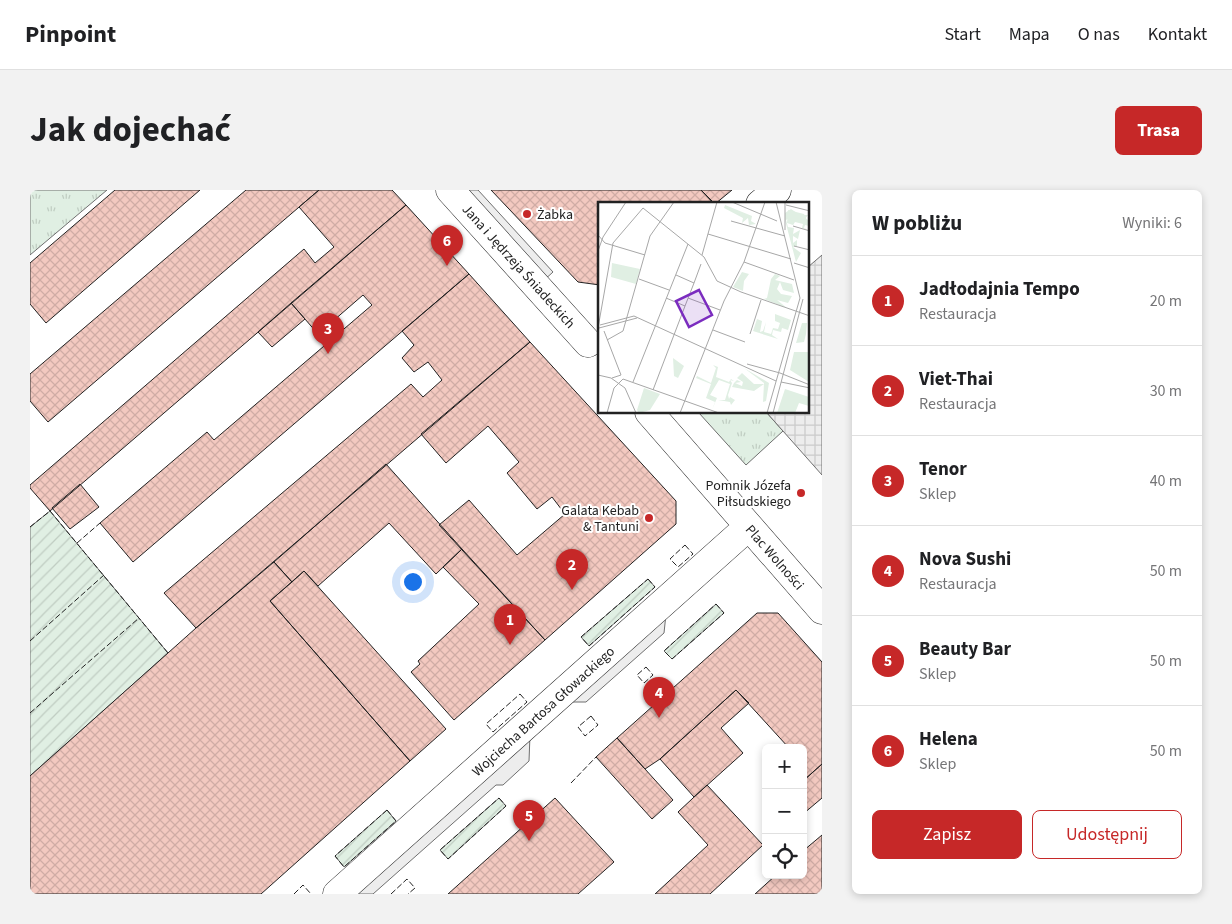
<!DOCTYPE html>
<html lang="pl">
<meta charset="utf-8">
<style>
body{margin:0;font-family:"Source Sans 3",sans-serif;background:#f2f2f2;color:#202124}
.controls{position:absolute;right:15px;bottom:15px;display:grid;overflow:hidden;border-radius:8px;box-shadow:0 2px 8px #0003}
.controls button{width:45px;height:45px;display:grid;place-items:center;padding:0;border:0;border-bottom:1px solid #e0e0e0;background:#fff;color:#202124;font:25px sans-serif}
.you{position:absolute;left:382px;top:391px;width:18px;height:18px;margin:-12px;border:4px solid #fff;border-radius:50%;background:#1a73e8;box-shadow:0 0 0 8px #1a73e833}
.badge{display:grid;place-items:center;width:32px;height:32px;border-radius:50%;background:#c62828;color:#fff;font-size:16px;font-weight:700}
.pin{position:absolute;translate:-50% -41px;filter:drop-shadow(0 1px 2px #0008)}
.pin::after{content:'';position:absolute;top:26px;width:18px;height:15px;background:inherit;clip-path:polygon(0 0,100% 0,50% 100%)}
.list{margin:0;padding:0;list-style:none}
h2{display:flex;justify-content:space-between;align-items:center;height:65px;margin:0;padding:0 20px;font-size:21px}
h2 small{font-size:16px;font-weight:400;color:#757577}
.list li{display:grid;grid-template-columns:32px 1fr auto;gap:15px;align-items:center;box-sizing:border-box;height:90px;padding:0 20px;border-top:1px solid #e0e0e0}
.list b{display:block;font-size:19px;white-space:nowrap}
.list p{margin:0;font-size:16px;white-space:nowrap;color:#757577}
.list em{font-size:16px;font-style:normal;color:#757577}
.actions{display:flex;gap:10px;padding:15px 20px}
.actions a{flex:1;padding:11px 0;border:1px solid #c62828;border-radius:8px;text-align:center;font-size:18px;color:#c62828}
.actions .main{background:#c62828;color:#fff}
.icon{flex:none;width:28px;height:28px;fill:none;stroke:currentColor;stroke-width:2;stroke-linecap:round;stroke-linejoin:round}
.map{position:relative;flex:none;width:792px;height:704px;overflow:hidden;border-radius:8px}
header{display:flex;align-items:center;gap:30px;box-sizing:border-box;height:70px;padding:0 25px;background:#fff;border-bottom:1px solid #e0e0e0}
header strong{font-size:24px}
nav{display:flex;gap:28px;margin-inline-start:auto;font-size:18px}
.intro{display:flex;align-items:center;justify-content:space-between;box-sizing:border-box;height:120px;padding:0 30px}
h1{margin:0;font-size:35px}
.button{padding:12px 22px;border-radius:8px;background:#c62828;color:#fff;font-size:18px;font-weight:700}
main{display:flex;gap:30px;padding:0 30px}
aside{flex:1;background:#fff;border-radius:8px;box-shadow:0 2px 8px #0003}
.map>svg:first-child{display:block}
.grass{fill:url(#grass-tufts);stroke:#6f6f6f}
.garden{fill:url(#garden-furrows);stroke:#6f6f6f}
.parking{fill:#ededed;stroke:#6f6f6f}
.plaza{fill:url(#plaza-grid);stroke:#6f6f6f}
.building{fill:url(#building-cross-hatch);stroke:#222}
.lines{fill:none;stroke-linecap:round;stroke-linejoin:round}
.minor-casing{stroke:#222;stroke-width:29}
.minor{stroke:#fff;stroke-width:28}
.fence{stroke:#222;stroke-width:1;stroke-dasharray:6 2.5;stroke-linecap:butt}
.poi-dot{fill:#c62828;stroke:#fff;stroke-width:2}
.labels{text-anchor:middle;stroke-width:4;stroke-linejoin:round;paint-order:stroke}
.poi-label{font-size:14px;fill:#222;stroke:#fff;text-anchor:end}
.street-label{font-size:14px;fill:#222;stroke:#fff}
.inset-road{fill:none;stroke:#a7a7a7;stroke-width:1}
.view{fill:#7b2cbf;fill-opacity:0.15;stroke:#7b2cbf;stroke-width:2.5}
.inset-edge{fill:none;stroke:#222;stroke-width:2.5}
</style>
<header>
<strong>Pinpoint</strong>
<nav><a>Start</a><a>Mapa</a><a>O nas</a><a>Kontakt</a></nav>
</header>
<div class="intro"><h1>Jak dojechać</h1><a class="button">Trasa</a></div>
<main>
<div class="map">
<svg width="792" height="704" viewBox="0 0 792 704">
<defs>
<pattern id="grass-tufts" width="24" height="20" patternUnits="userSpaceOnUse" patternTransform="scale(1.25)"><rect width="24" height="20" fill="#e0efe3"/><path d="M3 7l-1-3M5 7V3M7 7l1-3M15 17l-1-3M17 17v-4M19 17l1-3" fill="none" stroke="#c0cdc2"/></pattern>
<pattern id="garden-furrows" width="10" height="10" patternUnits="userSpaceOnUse" patternTransform="scale(1.25)"><rect width="10" height="10" fill="#e0efe3"/><path d="M-1 1l2-2M0 10L10 0M9 11l2-2" fill="none" stroke="#c0cdc2"/></pattern>
<pattern id="plaza-grid" width="8" height="8" patternUnits="userSpaceOnUse" patternTransform="scale(1.25)"><rect width="8" height="8" fill="#ededed"/><path d="M0 4h8M4 0v8" fill="none" stroke="#cbcbcb"/></pattern>
<pattern id="building-cross-hatch" width="8" height="8" patternUnits="userSpaceOnUse" patternTransform="scale(1.25)"><rect width="8" height="8" fill="#f3c9c0"/><path d="M0 0l8 8M0 8l8-8" fill="none" stroke="#d0aca5"/></pattern>
</defs>
<rect width="100%" height="100%" fill="#fff"/>
<path class="grass" d="M 0,0 L 77,0 L 0,65 Z
M 669,223 L 737,223 L 753,241 L 716,275 Z"/>
<path class="garden" d="M 20,321 L 138,463 L 0,586 L 0,337 Z
M 618,389 L 625,397 L 559,456 L 551,447 Z
M 686,414 L 694,423 L 642,469 L 634,461 Z
M 469,608 L 476,616 L 418,669 L 410,660 Z
M 357,620 L 366,631 L 314,677 L 305,666 Z"/>
<path class="parking" d="M 428,0 L 448,0 L 523,82 L 512,92 Z
M 636,424 L 634,443 L 556,512 L 537,512 Z
M 500,545 L 499,571 L 473,595 L 466,595 L 343,704 L 322,704 Z"/>
<path class="plaza" d="M 792,65 L 792,285 L 737,223 L 778,222 L 778,77 Z"/>
<path class="building" d="M 85,0 L 170,0 L 16,133 L 0,114 L 0,73 Z
M 216,0 L 289,0 L 18,232 L 0,211 L 0,184 Z
M 289,0 L 362,0 L 376,15 L 20,321 L 0,298 L 0,295 L 274,59 L 285,73 L 304,57 L 269,17 Z
M 461,0 L 671,0 L 684,14 L 570,14 L 570,95 L 548,92 Z
M 671,0 L 702,0 L 685,14 Z
M 376,15 L 439,84 L 103,372 L 70,333 L 177,242 L 184,250 L 342,115 L 333,105 L 288,144 L 261,113 Z
M 439,84 L 500,152 L 166,438 L 134,403 L 381,194 L 393,207 L 412,190 L 398,172 L 384,182 L 372,168 L 384,155 L 372,141 Z
M 261,113 L 275,129 L 242,157 L 228,142 Z
M 500,152 L 646,311 L 646,334 L 515,450 L 409,335 L 439,310 L 487,365 L 535,324 L 522,307 L 507,319 L 477,283 L 489,272 L 458,236 L 416,273 L 391,244 Z
M 356,274 L 432,359 L 406,384 L 359,333 L 288,396 L 274,381 L 262,392 L 244,372 Z
M 50,294 L 69,317 L 40,339 L 22,318 Z
M 432,359 L 515,450 L 424,530 L 381,482 L 390,474 L 388,471 L 449,414 L 413,377 Z
M 244,372 L 262,392 L 240,411 L 380,571 L 231,704 L 0,704 L 0,586 L 166,438 Z
M 274,381 L 416,539 L 380,571 L 240,411 Z
M 727,423 L 748,423 L 792,472 L 792,574 L 773,591 L 773,558 L 759,558 L 706,500 L 630,569 L 615,579 L 587,548 Z
M 706,500 L 719,513 L 691,538 L 713,563 L 664,607 L 630,569 Z
M 587,548 L 643,610 L 622,629 L 566,567 Z
M 792,574 L 792,608 L 773,624 L 773,591 Z
M 677,595 L 733,655 L 680,704 L 625,704 L 678,655 L 648,622 Z
M 525,608 L 584,672 L 548,704 L 418,704 Z
M 792,645 L 792,704 L 725,704 L 746,685 L 773,685 L 773,661 Z"/>
<g class="lines">
<g class="minor-casing">
<path id="minor" d="M 420,0 L 558,153
M 730,14 L 747,0
M 619,222 L 792,420
M 307,704 L 718,337"/>
</g>
<use href="#minor" class="minor"/>
<path class="fence" d="M 0,337 L 20,321 L 138,463
M 47,353 L 70,333
M 655,355 L 663,364 L 648,377 L 640,369 Z
M 618,389 L 625,397 L 559,456 L 551,447 Z
M 686,414 L 694,423 L 642,469 L 634,461 Z
M 0,451 L 74,385
M 616,477 L 623,485 L 614,493 L 607,485 Z
M 490,504 L 497,512 L 463,542 L 456,534 Z
M 0,523 L 109,428
M 561,526 L 568,535 L 555,546 L 548,537 Z
M 541,593 L 566,567
M 469,608 L 476,616 L 418,669 L 410,660 Z
M 357,620 L 366,631 L 314,677 L 305,666 Z
M 264,704 L 273,695 L 281,704
M 361,704 L 377,689 L 385,698 L 378,704"/>
</g>
<g class="poi-dot">
<circle cx="497" cy="24" r="5"/>
<circle cx="771" cy="303" r="5"/>
<circle cx="619" cy="328" r="5"/>
</g>
<g class="labels">
<g class="poi-label">
<text x="507" y="29" text-anchor="start">Żabka</text>
<text x="761" y="300">Pomnik Józefa<tspan x="761" dy="16">Piłsudskiego</tspan></text>
<text x="609" y="325">Galata Kebab<tspan x="609" dy="16">&amp; Tantuni</tspan></text>
</g>
<g class="street-label">
<text transform="translate(489 76) rotate(48)" y="5">Jana i Jędrzeja Śniadeckich</text>
<text transform="translate(745 367) rotate(49)" y="5">Plac Wolności</text>
<text transform="translate(513 521) rotate(-42)" y="5">Wojciecha Bartosa Głowackiego</text>
</g>
</g>
<g transform="translate(568 12)">
<rect width="211" height="211" fill="#fff"/>
<path d="M 193,7 L 202,13 L 210,13 L 207,17 L 211,18 L 211,24 L 207,23 L 206,26 L 211,28 L 204,26 L 205,22 L 197,20 L 195,23 L 193,15 L 188,18 L 190,25 L 196,26 L 195,32 L 202,28 L 200,37 L 195,34 L 195,41 L 199,38 L 199,44 L 195,45 L 203,51 L 198,60 L 187,18 L 187,11 ZM 177,72 L 182,74 L 177,78 L 194,82 L 196,91 L 185,88 L 182,80 L 179,87 L 183,92 L 194,94 L 190,101 L 179,98 L 189,106 L 166,97 L 169,96 L 173,77 ZM 177,112 L 193,118 L 190,128 L 184,126 L 183,130 L 175,128 L 174,133 L 180,137 L 155,129 L 159,117 L 164,119 L 162,130 L 165,129 L 168,120 L 166,130 L 173,132 L 175,126 L 180,127 L 182,121 L 177,119 ZM 75,156 L 86,164 L 80,176 L 76,174 ZM 115,163 L 120,165 L 118,175 L 131,180 L 133,177 L 136,179 L 132,178 L 134,181 L 130,193 L 131,197 L 132,195 L 137,198 L 133,203 L 132,200 L 120,198 L 127,198 L 132,182 L 121,178 L 112,193 L 119,196 L 114,208 L 117,200 L 108,196 L 113,182 L 98,176 L 99,174 L 113,181 L 118,166 ZM 144,171 L 156,182 L 166,182 L 156,189 L 134,185 L 136,181 L 139,178 L 143,180 L 137,181 L 144,184 L 145,180 L 139,176 Z" fill="#e0efe3"/>
<path d="M 190,8 L 206,12 L 211,22 L 197,18 L 195,23 L 189,21 ZM 14,61 L 42,67 L 38,82 L 13,75 ZM 144,70 L 151,72 L 146,79 L 145,89 L 135,85 ZM 204,121 L 209,121 L 208,132 L 206,140 L 198,141 ZM 196,150 L 211,150 L 211,180 L 192,168 ZM 146,166 L 171,181 L 168,199 L 165,200 L 166,181 Z" fill="#e0efe3"/>
<path d="M 127,3 L 154,14 L 153,19 L 158,22 L 151,23 L 150,16 L 144,21 L 145,16 L 126,6 ZM 46,186 L 62,192 L 52,208 L 41,211 L 39,208 ZM 187,187 L 211,195 L 211,204 L 201,201 L 197,211 L 179,211 Z" fill="#e0efe3"/>
<path class="inset-road" d="M 134,0 L 179,19M 187,0 L 187,28M 188,3 L 212,9M 133,19 L 187,34M 195,24 L 212,29M 110,32 L 193,57M 0,33 L 7,41 L 47,53M 196,44 L 212,48M 0,49 L 5,35 L 28,0M 104,53 L 119,0M 146,60 L 196,78M 196,61 L 212,66M 41,77 L 71,88M 96,81 L 103,62M 68,96 L 87,104 L 96,81 L 78,73M 90,96 L 122,108M 2,123 L 36,114 L 178,179M 0,126 L 15,41 L 45,6 L 106,55 L 119,79 L 143,90 L 212,114M 1,126 L 39,116M 115,128 L 147,140M 6,129 L 23,173 L 14,176M 152,132 L 163,98M 9,138 L 25,129 L 52,34 L 76,0M 149,162 L 182,171 L 212,183M 0,173 L 13,176 L 27,186 L 38,211M 35,180 L 90,42M 183,180 L 212,186M 55,188 L 87,104M 9,211 L 16,186 L 25,177 L 121,211M 82,211 L 126,99 L 146,60 L 167,0M 169,211 L 202,96 L 178,0M 175,211 L 205,97"/>
<path class="view" d="M 101,88 L 114,113 L 91,125 L 78,99 Z"/>
<rect width="211" height="211" class="inset-edge"/>
</g>
</svg>
<div class="controls">
<button>+</button>
<button>−</button>
<button><svg class="icon" aria-label="locate" viewBox="0 0 24 24"><circle cx="12" cy="12" r="6"/><path d="M12 2v4M12 18v4M2 12h4M18 12h4"/></svg></button>
</div>
<div class="you"></div>
<div class="pin badge" style="left:480px;top:455px">1</div>
<div class="pin badge" style="left:542px;top:400px">2</div>
<div class="pin badge" style="left:298px;top:164px">3</div>
<div class="pin badge" style="left:629px;top:528px">4</div>
<div class="pin badge" style="left:499px;top:651px">5</div>
<div class="pin badge" style="left:417px;top:76px">6</div>
</div>
<aside>
<h2>W pobliżu<small>Wyniki: 6</small></h2>
<ul class="list">
<li><span class="badge">1</span><div><b>Jadłodajnia Tempo</b><p>Restauracja</p></div><em>20 m</em></li>
<li><span class="badge">2</span><div><b>Viet-Thai</b><p>Restauracja</p></div><em>30 m</em></li>
<li><span class="badge">3</span><div><b>Tenor</b><p>Sklep</p></div><em>40 m</em></li>
<li><span class="badge">4</span><div><b>Nova Sushi</b><p>Restauracja</p></div><em>50 m</em></li>
<li><span class="badge">5</span><div><b>Beauty Bar</b><p>Sklep</p></div><em>50 m</em></li>
<li><span class="badge">6</span><div><b>Helena</b><p>Sklep</p></div><em>50 m</em></li>
</ul>
<div class="actions"><a class="main">Zapisz</a><a>Udostępnij</a></div>
</aside>
</main>
